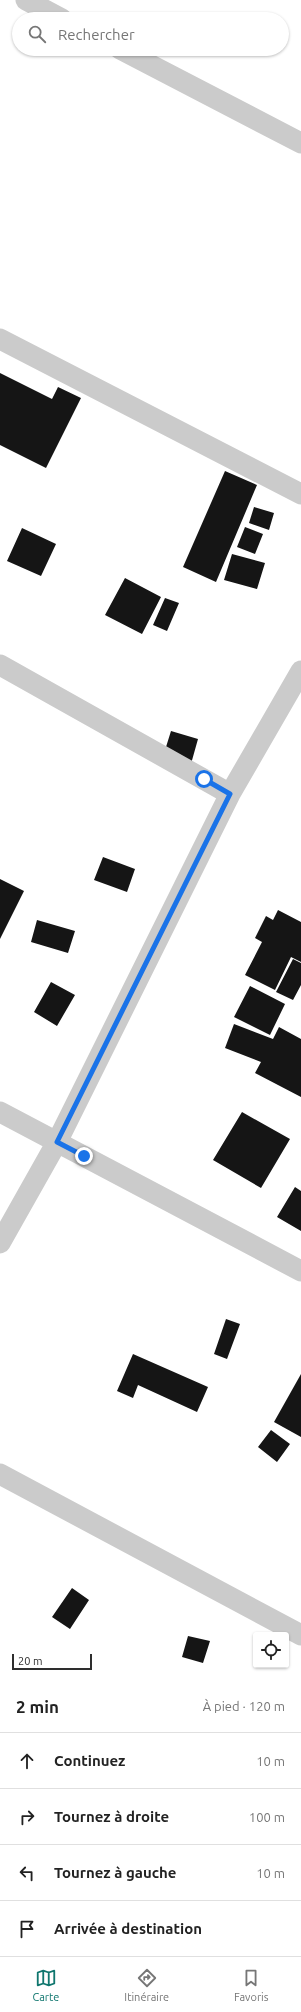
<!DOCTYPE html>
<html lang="fr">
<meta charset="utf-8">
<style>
body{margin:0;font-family:Ubuntu,sans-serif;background:#f2f2f2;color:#222}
.controls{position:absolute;right:12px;bottom:12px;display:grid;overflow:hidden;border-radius:4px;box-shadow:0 1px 3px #0004}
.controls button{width:36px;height:36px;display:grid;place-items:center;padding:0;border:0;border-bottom:1px solid #e0e0e0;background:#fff;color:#222;font:20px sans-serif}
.scale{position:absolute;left:12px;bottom:10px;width:80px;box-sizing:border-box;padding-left:4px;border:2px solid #2e2e2e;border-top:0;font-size:11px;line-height:14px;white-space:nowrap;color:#2e2e2e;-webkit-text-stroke:3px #fff;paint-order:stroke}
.stop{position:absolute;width:12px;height:12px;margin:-9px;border:3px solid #1a73e8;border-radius:50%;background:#fff}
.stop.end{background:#1a73e8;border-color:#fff;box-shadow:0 1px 4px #0008}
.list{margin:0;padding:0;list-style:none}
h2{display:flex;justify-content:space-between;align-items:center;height:52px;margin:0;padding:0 16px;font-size:17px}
h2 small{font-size:13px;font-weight:400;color:#767676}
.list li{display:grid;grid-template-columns:26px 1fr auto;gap:12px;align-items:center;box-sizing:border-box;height:56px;padding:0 16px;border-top:1px solid #e0e0e0}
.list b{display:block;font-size:15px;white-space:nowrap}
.list em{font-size:13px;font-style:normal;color:#767676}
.icon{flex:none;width:22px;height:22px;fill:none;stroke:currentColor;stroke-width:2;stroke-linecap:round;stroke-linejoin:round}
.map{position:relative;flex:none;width:301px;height:1680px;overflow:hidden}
.search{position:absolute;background:#fff;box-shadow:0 1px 3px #0004;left:12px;right:12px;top:12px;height:44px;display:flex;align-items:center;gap:10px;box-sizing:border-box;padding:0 14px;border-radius:22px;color:#767676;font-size:15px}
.sheet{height:276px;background:#fff}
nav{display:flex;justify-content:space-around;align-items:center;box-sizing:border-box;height:56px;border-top:1px solid #e0e0e0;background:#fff;font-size:11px;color:#767676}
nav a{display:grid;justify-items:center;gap:2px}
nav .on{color:#0f766e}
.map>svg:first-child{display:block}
.building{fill:#151515}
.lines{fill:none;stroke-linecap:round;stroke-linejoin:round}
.street{stroke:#cbcbcb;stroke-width:21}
.route{stroke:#1a73e8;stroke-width:5}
</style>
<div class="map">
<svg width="301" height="1680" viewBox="0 0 301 1680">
<rect width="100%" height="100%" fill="#fff"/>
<path class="building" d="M 0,373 L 52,399 L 58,387 L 81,398 L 46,468 L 0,445 Z
M 225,471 L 257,485 L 216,582 L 183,567 Z
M 254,507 L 274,513 L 269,530 L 249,523 Z
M 245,527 L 263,534 L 255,554 L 237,547 Z
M 22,528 L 56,544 L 41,576 L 7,561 Z
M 232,554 L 265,563 L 257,589 L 224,580 Z
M 125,578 L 161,597 L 142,634 L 105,615 Z
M 165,598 L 179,603 L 167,631 L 153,625 Z
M 171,731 L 198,739 L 189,771 L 161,763 Z
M 103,857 L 135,869 L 127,892 L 94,880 Z
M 0,879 L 24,891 L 0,939 Z
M 278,910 L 301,922 L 301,962 L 291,957 L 275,990 L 245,975 L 262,942 L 255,938 L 266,916 L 273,920 Z
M 37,920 L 75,931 L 68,953 L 31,942 Z
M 293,959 L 301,963 L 301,985 L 293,1000 L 276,992 Z
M 51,982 L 75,995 L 57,1026 L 34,1012 Z
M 250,986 L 285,1004 L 270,1035 L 234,1017 Z
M 234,1024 L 273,1039 L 279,1027 L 301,1039 L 301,1097 L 255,1073 L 261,1062 L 225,1048 Z
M 242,1112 L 290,1139 L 261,1188 L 213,1160 Z
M 295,1187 L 301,1191 L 301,1231 L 277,1217 Z
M 226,1319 L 240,1324 L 227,1359 L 214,1354 Z
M 133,1354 L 208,1387 L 197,1412 L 138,1385 L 133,1398 L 117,1391 Z
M 301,1374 L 301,1437 L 274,1422 Z
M 271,1430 L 290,1444 L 277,1462 L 258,1447 Z
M 72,1588 L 89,1600 L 70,1629 L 52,1617 Z
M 188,1636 L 210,1641 L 203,1663 L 182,1657 Z"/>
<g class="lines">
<path class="street" d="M 26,0 L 62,19
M 120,49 L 301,143
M 0,339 L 301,494
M 0,665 L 230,794
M 0,1112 L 301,1271
M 0,1243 L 57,1142 L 230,794 L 301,671
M 0,1474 L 301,1635"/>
</g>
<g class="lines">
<path class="route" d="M 84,1156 L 57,1142 L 230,794 L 204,779"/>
</g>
</svg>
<div class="controls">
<button><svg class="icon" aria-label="locate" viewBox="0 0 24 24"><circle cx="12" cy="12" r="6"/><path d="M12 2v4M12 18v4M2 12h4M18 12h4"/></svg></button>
</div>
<div class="scale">20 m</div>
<div class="stop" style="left:204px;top:779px"></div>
<div class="stop end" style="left:84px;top:1156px"></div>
<div class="search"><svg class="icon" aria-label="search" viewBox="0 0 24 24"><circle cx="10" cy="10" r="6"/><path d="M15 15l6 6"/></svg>Rechercher</div>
</div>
<section class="sheet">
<h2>2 min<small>À pied · 120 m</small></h2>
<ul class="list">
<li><svg class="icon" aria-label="ahead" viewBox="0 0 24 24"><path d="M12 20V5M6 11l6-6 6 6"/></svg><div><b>Continuez</b></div><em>10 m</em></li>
<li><svg class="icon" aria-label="right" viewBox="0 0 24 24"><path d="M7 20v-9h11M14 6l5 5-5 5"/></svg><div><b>Tournez à droite</b></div><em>100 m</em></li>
<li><svg class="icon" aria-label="left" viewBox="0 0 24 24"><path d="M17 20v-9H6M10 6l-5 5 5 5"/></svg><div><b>Tournez à gauche</b></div><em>10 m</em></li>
<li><svg class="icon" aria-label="arrive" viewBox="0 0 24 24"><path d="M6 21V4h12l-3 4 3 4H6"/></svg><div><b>Arrivée à destination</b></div></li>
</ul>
</section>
<nav>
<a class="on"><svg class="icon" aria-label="map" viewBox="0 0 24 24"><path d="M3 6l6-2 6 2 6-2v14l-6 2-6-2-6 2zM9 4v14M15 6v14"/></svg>Carte</a>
<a><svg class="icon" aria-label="directions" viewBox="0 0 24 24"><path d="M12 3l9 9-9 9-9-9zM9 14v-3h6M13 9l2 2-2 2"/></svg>Itinéraire</a>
<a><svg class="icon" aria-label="saved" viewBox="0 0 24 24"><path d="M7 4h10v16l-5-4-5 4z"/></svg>Favoris</a>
</nav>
